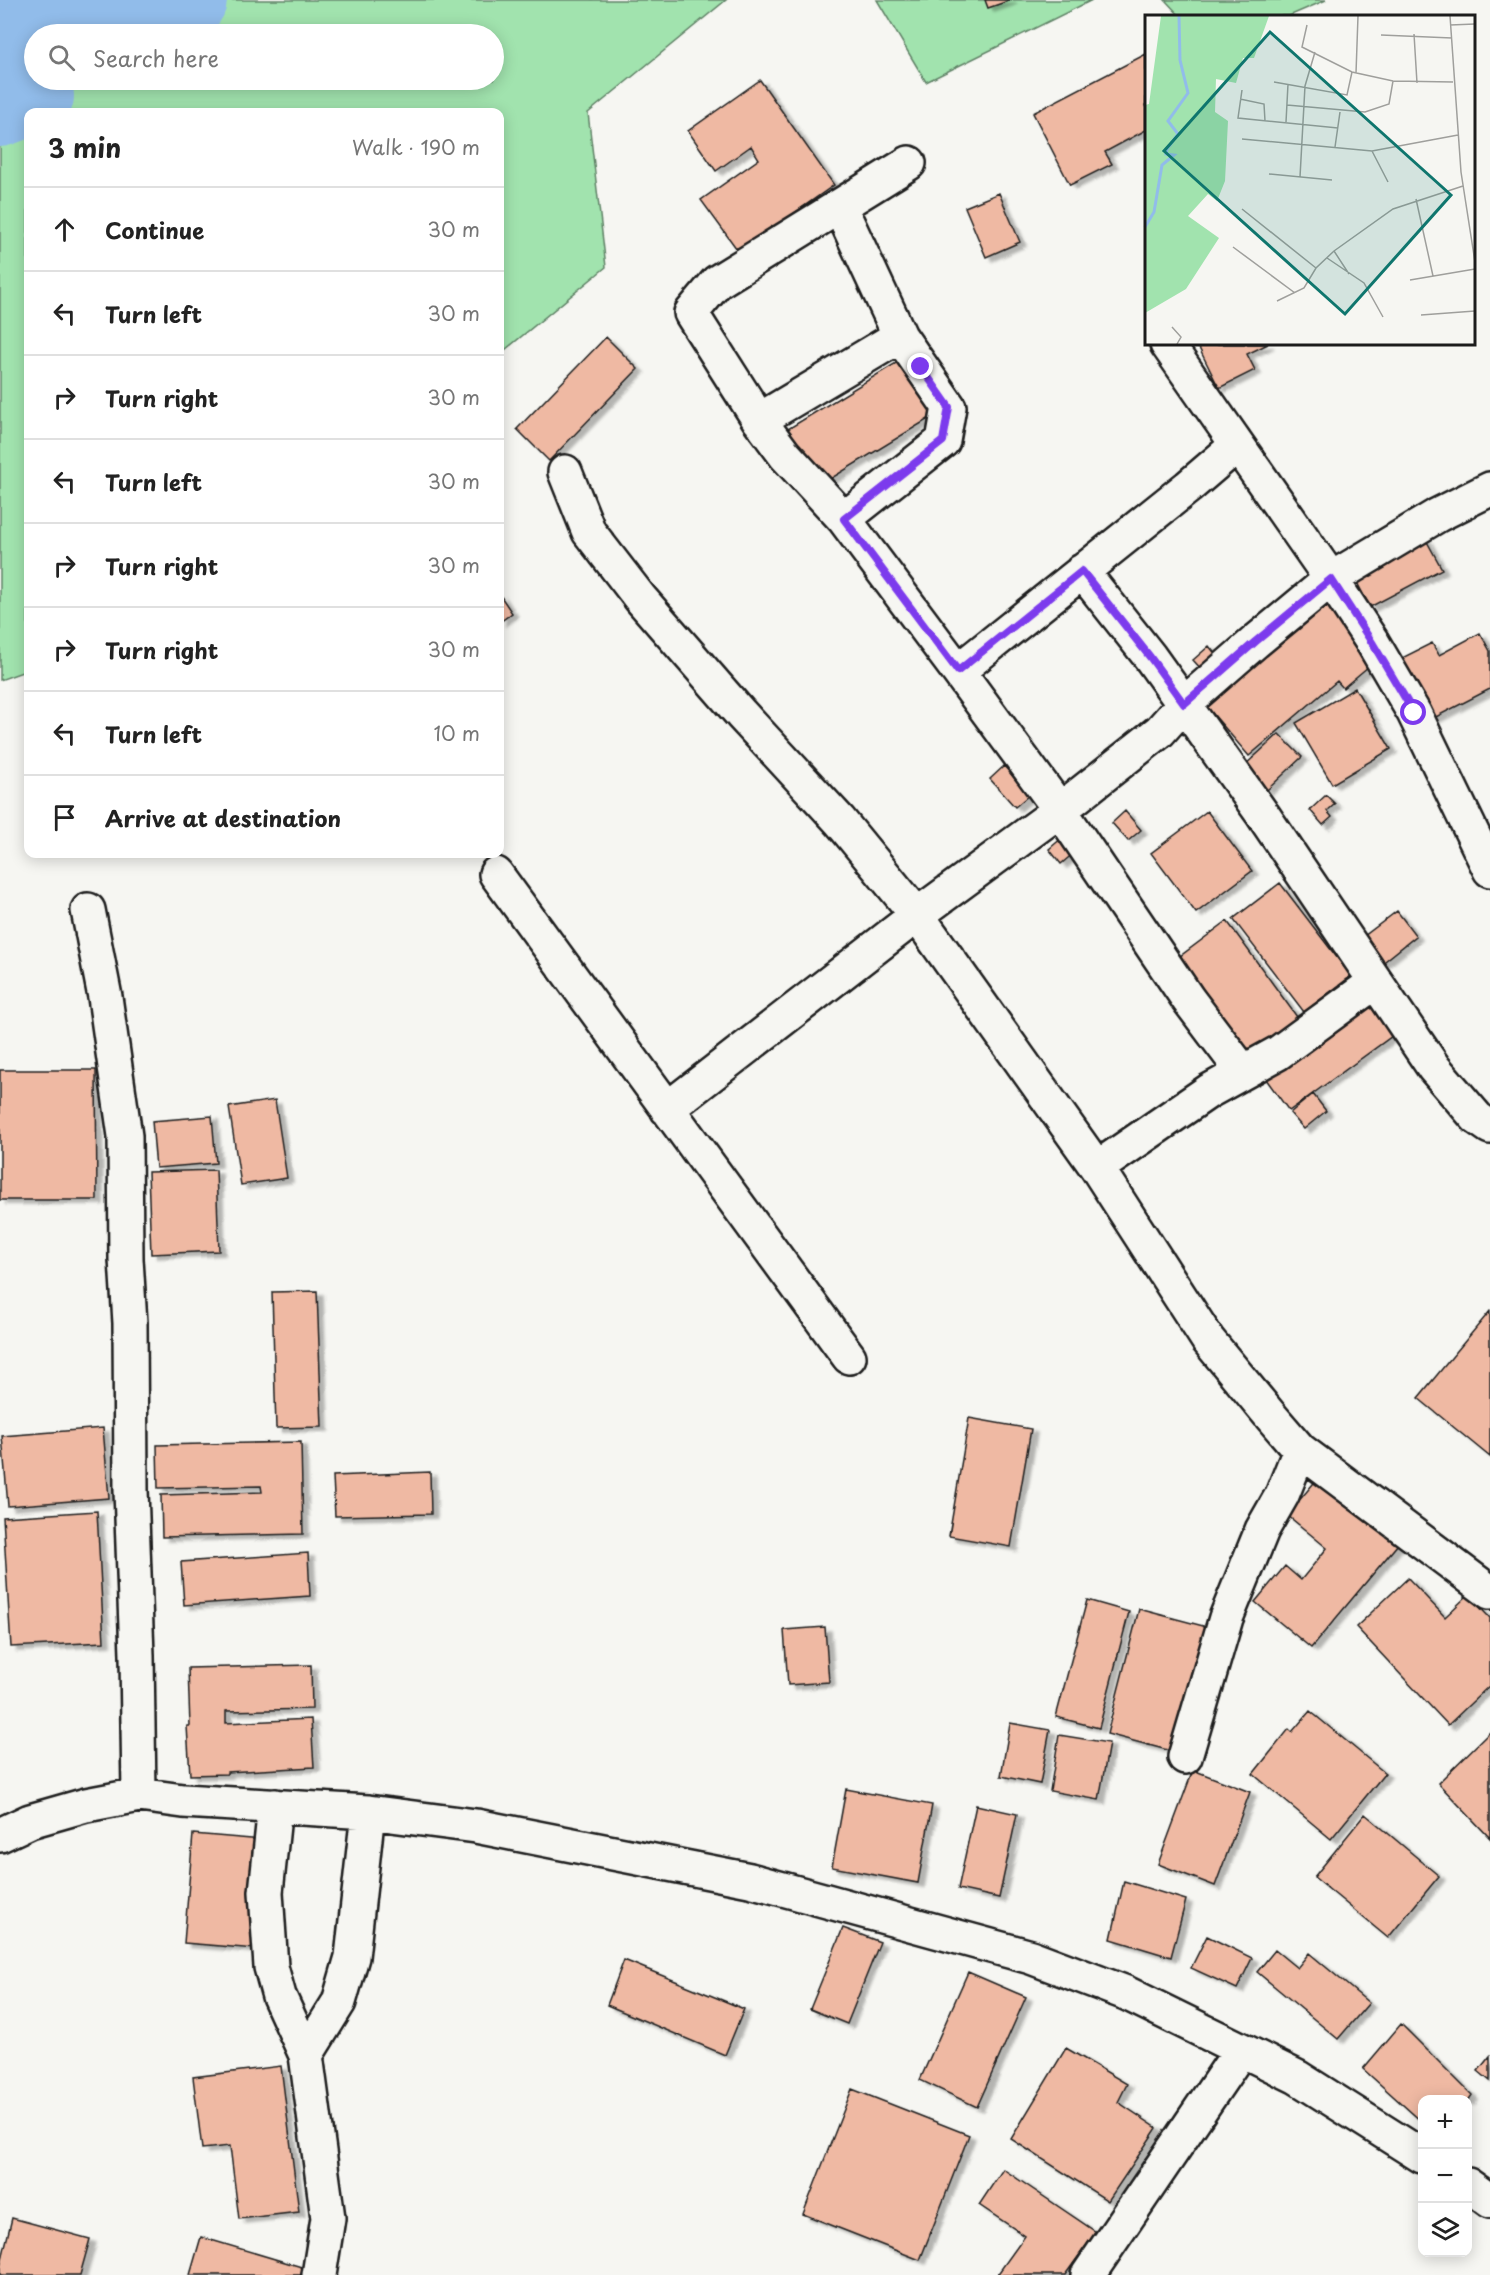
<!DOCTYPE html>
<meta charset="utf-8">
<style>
body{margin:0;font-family:"Playpen Sans",sans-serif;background:#f6f6f6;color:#222}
.controls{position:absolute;right:18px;bottom:18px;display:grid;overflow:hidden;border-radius:12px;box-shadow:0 3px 15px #0003}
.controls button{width:54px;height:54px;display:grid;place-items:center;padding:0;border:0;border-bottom:2px solid #e0e0e0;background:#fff;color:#222;font:30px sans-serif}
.stop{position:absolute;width:18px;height:18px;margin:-14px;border:4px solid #7c3aed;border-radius:50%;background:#fff}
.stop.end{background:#7c3aed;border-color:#fff;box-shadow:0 2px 6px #0008}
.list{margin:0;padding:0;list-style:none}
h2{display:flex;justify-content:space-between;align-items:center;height:78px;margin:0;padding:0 24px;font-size:26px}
h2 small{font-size:20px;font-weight:400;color:#767676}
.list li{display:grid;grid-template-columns:39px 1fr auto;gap:18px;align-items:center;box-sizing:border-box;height:84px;padding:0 24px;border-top:2px solid #e0e0e0}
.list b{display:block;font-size:22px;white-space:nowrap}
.list em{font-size:20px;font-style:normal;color:#767676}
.icon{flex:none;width:33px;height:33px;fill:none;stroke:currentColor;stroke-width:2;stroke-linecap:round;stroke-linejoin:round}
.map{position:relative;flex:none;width:1490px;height:2275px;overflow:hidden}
.search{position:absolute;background:#fff;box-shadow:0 3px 15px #0003;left:24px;top:24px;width:480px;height:66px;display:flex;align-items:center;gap:15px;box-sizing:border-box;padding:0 21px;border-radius:33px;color:#767676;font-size:22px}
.panel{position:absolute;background:#fff;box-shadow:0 3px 15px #0003;left:24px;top:108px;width:480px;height:750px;border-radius:12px}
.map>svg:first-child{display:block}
.green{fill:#a1e3ae;stroke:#5e8065;stroke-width:1.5;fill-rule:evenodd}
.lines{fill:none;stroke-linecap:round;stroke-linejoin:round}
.river{stroke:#91bcea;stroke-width:74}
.building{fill:#efb9a3;stroke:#1c1c1c;stroke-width:1.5;filter:url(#shadow)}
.minor-casing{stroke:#1c1c1c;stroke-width:38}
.minor{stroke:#f6f6f2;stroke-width:33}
.route{stroke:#7c3aed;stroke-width:8}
.inset-river{fill:none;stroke:#91bcea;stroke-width:3}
.inset-road{fill:none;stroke:#9f9f9c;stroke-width:1.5}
.view{fill:#0f766e;fill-opacity:0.15;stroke:#0f766e;stroke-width:3}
.inset-edge{fill:none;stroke:#1c1c1c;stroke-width:3}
</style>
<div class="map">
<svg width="1490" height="2275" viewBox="0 0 1490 2275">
<defs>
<filter id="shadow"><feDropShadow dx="6" dy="4" stdDeviation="1.5" flood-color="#0004"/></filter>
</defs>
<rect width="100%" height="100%" fill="#f6f6f2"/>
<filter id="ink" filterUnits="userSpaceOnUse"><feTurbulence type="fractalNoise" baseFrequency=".0167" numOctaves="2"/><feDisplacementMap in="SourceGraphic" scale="12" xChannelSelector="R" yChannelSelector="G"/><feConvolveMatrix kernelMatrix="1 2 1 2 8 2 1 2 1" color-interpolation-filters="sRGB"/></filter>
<g filter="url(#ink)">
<path class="green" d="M 0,0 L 726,0 L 588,113 L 606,267 L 500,354 L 500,112 L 28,112 L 28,670 L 0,680 ZM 494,34 L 494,80 L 34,80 L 34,34 Z
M 877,0 L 1092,0 L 926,82 Z
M 1165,0 L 1326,0 L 1289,16 L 1180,16 Z"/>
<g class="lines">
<path class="river" d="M 0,38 L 36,14 L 81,10 L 154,12 L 190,0
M 0,110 L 37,96 L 35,80"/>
</g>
<path class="building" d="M 985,0 L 1011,0 L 988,8 Z
M 1146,54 L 1146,104 L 1145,105 L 1146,109 L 1146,130 L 1105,152 L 1112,164 L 1070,185 L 1033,113 Z
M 760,80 L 834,185 L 739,252 L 701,200 L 759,159 L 751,146 L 716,171 L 688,131 Z
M 999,193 L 1020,242 L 986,257 L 965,207 Z
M 606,337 L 638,369 L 549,461 L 517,429 Z
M 1197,344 L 1268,344 L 1247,354 L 1255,370 L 1219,388 Z
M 901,360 L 935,415 L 817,487 L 783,432 Z
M 1425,538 L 1442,569 L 1370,607 L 1353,575 Z
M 500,595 L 512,613 L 500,622 Z
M 1323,598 L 1375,661 L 1343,688 L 1337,681 L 1249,756 L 1201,700 Z
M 1480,633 L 1490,651 L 1490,689 L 1430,720 L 1398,660 L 1432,643 L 1439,655 Z
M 1209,646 L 1217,656 L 1202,670 L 1193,660 Z
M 1355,688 L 1391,749 L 1332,784 L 1296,723 Z
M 1279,734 L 1302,757 L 1267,790 L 1244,766 Z
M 1004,766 L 1029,795 L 1015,807 L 990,779 Z
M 1326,795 L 1335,804 L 1327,811 L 1332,817 L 1323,825 L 1310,810 Z
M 1125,811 L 1141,830 L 1128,841 L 1112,823 Z
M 1207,811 L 1252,871 L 1196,913 L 1151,853 Z
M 1070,831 L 1082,846 L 1061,864 L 1049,849 Z
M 1280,883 L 1351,976 L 1304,1012 L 1233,919 Z
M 1397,911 L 1416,936 L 1375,969 L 1355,943 Z
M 1227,921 L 1300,1021 L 1252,1056 L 1179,957 Z
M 1366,1000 L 1392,1036 L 1289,1111 L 1263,1075 Z
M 0,1070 L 96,1070 L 97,1200 L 0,1200 Z
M 1313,1094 L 1326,1111 L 1304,1129 L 1290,1113 Z
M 275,1100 L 287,1178 L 241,1185 L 229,1107 Z
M 212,1116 L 216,1163 L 156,1168 L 152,1121 Z
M 216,1170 L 219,1251 L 151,1254 L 148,1172 Z
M 317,1291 L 322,1427 L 276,1428 L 272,1292 Z
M 1490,1311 L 1490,1457 L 1418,1398 Z
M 969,1418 L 1031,1429 L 1011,1547 L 949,1536 Z
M 103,1428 L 109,1498 L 8,1506 L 2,1436 Z
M 301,1442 L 303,1534 L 162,1537 L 161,1495 L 262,1492 L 261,1486 L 158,1488 L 157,1445 Z
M 430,1472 L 431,1514 L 335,1516 L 333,1476 Z
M 1318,1478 L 1398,1544 L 1311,1648 L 1255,1602 L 1285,1566 L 1301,1580 L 1327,1548 L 1287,1515 Z
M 97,1511 L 104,1642 L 11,1647 L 3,1517 Z
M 308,1553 L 310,1596 L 184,1605 L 181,1562 Z
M 1408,1578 L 1445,1617 L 1468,1595 L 1490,1618 L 1490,1685 L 1448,1725 L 1356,1627 Z
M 1087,1600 L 1129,1612 L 1099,1728 L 1056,1717 Z
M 1139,1609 L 1207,1627 L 1175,1752 L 1107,1734 Z
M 825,1627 L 829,1682 L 788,1685 L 784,1630 Z
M 311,1665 L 312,1709 L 226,1711 L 226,1723 L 311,1719 L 314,1767 L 227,1772 L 227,1774 L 190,1775 L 187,1726 L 190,1726 L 188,1668 Z
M 1310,1711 L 1385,1773 L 1331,1839 L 1253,1774 L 1289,1729 L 1292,1732 Z
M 1010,1723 L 1050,1730 L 1040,1784 L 1001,1776 Z
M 1490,1732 L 1490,1838 L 1438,1783 Z
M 1059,1735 L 1109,1743 L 1099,1800 L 1050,1791 Z
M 1193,1770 L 1250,1792 L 1215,1886 L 1158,1864 Z
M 846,1789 L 932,1805 L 918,1883 L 832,1867 Z
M 976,1805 L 1017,1814 L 999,1898 L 958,1889 Z
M 1365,1814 L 1439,1876 L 1388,1938 L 1314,1877 Z
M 193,1834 L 264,1840 L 256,1949 L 184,1943 Z
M 1124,1881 L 1186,1900 L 1171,1957 L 1111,1939 Z
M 843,1928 L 880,1942 L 847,2024 L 810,2009 Z
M 1207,1936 L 1252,1958 L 1237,1989 L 1191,1968 Z
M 1275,1950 L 1297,1968 L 1309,1953 L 1369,2003 L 1338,2039 L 1257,1972 Z
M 624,1960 L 744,2009 L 725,2055 L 607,2005 Z
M 968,1972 L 1026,1997 L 977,2107 L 920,2080 Z
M 1401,2024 L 1472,2095 L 1468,2101 L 1468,2100 L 1422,2100 L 1422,2122 L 1363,2069 Z
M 1066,2048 L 1127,2084 L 1118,2102 L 1157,2128 L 1108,2201 L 1011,2139 Z
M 1490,2056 L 1490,2081 L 1478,2071 Z
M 281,2066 L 299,2212 L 239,2219 L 230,2146 L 202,2149 L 193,2077 Z
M 852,2089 L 969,2135 L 920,2260 L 803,2214 Z
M 1003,2169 L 1096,2232 L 1065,2275 L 997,2275 L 1025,2236 L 979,2205 Z
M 12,2218 L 90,2239 L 80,2275 L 0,2275 L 0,2267 Z
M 201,2237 L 305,2268 L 303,2275 L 190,2275 Z"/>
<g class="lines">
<g class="minor-casing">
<path id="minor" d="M 909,163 L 717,282 L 691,313 L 759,420 L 785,455 L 844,519 L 958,671 L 1060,810 L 1188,999 L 1243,1072
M 840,207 L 900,336 L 949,407 L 943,441 L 844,519
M 1167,344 L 1331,579 L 1373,643 L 1414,713 L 1490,870
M 759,420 L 900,336
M 565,472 L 589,532 L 640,598 L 741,714 L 840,821 L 917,915 L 1097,1168 L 1208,1340 L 1269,1414 L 1300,1450 L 1490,1592
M 1082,571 L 1150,657 L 1263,815 L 1434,1068 L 1477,1118 L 1490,1127
M 958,671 L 1188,487 L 1237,445
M 496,874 L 849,1357
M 88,910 L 105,997 L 125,1136 L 126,1259 L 130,1323 L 131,1490 L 137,1655 L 139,1795
M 667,1109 L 917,915 L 1060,810 L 1160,731 L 1184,704 L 1255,642 L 1331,579 L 1438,515 L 1490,489
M 1097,1168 L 1209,1091 L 1278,1053 L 1375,982
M 1185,1757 L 1226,1618 L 1262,1530 L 1282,1495 L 1300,1450
M 275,1806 L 266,1892 L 271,1967 L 279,1996 L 306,2055 L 328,2218 L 319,2275
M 0,1835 L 30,1821 L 86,1805 L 139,1795 L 183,1801 L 368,1812 L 476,1826 L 750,1880 L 1031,1957 L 1126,1993 L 1297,2077 L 1422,2156
M 306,2055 L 339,2002 L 352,1957 L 368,1812
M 1468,2185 L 1490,2201
M 1088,2275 L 1241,2050"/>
</g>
<use href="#minor" class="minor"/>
</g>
</g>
<g class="lines" filter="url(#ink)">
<path class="route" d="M 921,367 L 949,407 L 943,441 L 844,519 L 958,671 L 1082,571 L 1150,657 L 1184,704 L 1255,642 L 1331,579 L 1373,644 L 1414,713"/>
</g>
<g transform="translate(1145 15)">
<rect width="330" height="330" fill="#f6f6f2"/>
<path d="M 16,1 L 124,1 L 109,43 L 98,43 L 91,68 L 71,64 L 70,97 L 83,106 L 80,166 L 72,186 L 63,179 L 43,201 L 74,223 L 41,274 L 0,298 L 0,90 L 4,89 Z" fill="#a1e3ae"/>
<path class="inset-river" d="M 0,212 L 9,197 L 17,150 L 29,140 L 21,139 L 22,134 L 33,119 L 23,106 L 43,78 L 35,45 L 34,1"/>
<path class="inset-road" d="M 305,1 L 316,157 L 330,247M 162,10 L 157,32 L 207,57 L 248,66 L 308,67M 305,10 L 330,9M 269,19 L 272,68M 236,20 L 307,23M 211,58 L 213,1M 129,67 L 202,80 L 207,57M 97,75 L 93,103 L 193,113M 95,84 L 119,89 L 120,106M 142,90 L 220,97 L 244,89 L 248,66M 141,107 L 143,69M 97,124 L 227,136 L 313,120M 190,132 L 195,97M 227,136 L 243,167M 124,159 L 187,165M 155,162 L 160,71 L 170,37M 271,184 L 288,261M 97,194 L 171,253M 88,232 L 150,278M 189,236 L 204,259M 182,243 L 219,268 L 238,302M 265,265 L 330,254M 132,286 L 159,273 L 171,253 L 189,236 L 248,194 L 318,171M 276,300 L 330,296M 27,312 L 36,322 L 32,329"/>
<path class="view" d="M 125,17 L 306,180 L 200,299 L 19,136 Z"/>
<rect width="330" height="330" class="inset-edge"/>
</g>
</svg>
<div class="controls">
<button>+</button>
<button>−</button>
<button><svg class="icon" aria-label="layers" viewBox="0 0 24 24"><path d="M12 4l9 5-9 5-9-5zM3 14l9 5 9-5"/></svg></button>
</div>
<div class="stop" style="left:1414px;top:713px"></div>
<div class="stop end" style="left:921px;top:367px"></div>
<div class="search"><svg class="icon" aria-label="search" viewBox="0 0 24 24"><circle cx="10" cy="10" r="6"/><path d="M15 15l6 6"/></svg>Search here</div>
<section class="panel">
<h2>3 min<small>Walk · 190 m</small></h2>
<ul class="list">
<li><svg class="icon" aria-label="ahead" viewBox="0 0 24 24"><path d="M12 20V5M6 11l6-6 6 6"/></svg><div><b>Continue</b></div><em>30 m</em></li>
<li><svg class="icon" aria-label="left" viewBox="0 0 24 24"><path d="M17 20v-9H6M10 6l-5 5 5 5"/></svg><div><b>Turn left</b></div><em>30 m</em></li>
<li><svg class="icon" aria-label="right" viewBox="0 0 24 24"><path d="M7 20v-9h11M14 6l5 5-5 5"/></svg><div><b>Turn right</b></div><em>30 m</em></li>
<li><svg class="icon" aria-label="left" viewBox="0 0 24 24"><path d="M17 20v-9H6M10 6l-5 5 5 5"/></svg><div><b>Turn left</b></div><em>30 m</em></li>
<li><svg class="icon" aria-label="right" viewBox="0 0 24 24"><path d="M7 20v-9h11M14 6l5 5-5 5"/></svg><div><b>Turn right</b></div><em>30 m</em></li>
<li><svg class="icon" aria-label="right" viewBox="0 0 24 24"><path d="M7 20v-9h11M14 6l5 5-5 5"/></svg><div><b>Turn right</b></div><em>30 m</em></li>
<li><svg class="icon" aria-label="left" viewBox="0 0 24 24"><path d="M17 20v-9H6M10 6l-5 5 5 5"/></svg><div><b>Turn left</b></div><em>10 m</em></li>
<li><svg class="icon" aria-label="arrive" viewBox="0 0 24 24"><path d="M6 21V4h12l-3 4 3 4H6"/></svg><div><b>Arrive at destination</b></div></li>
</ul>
</section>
</div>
